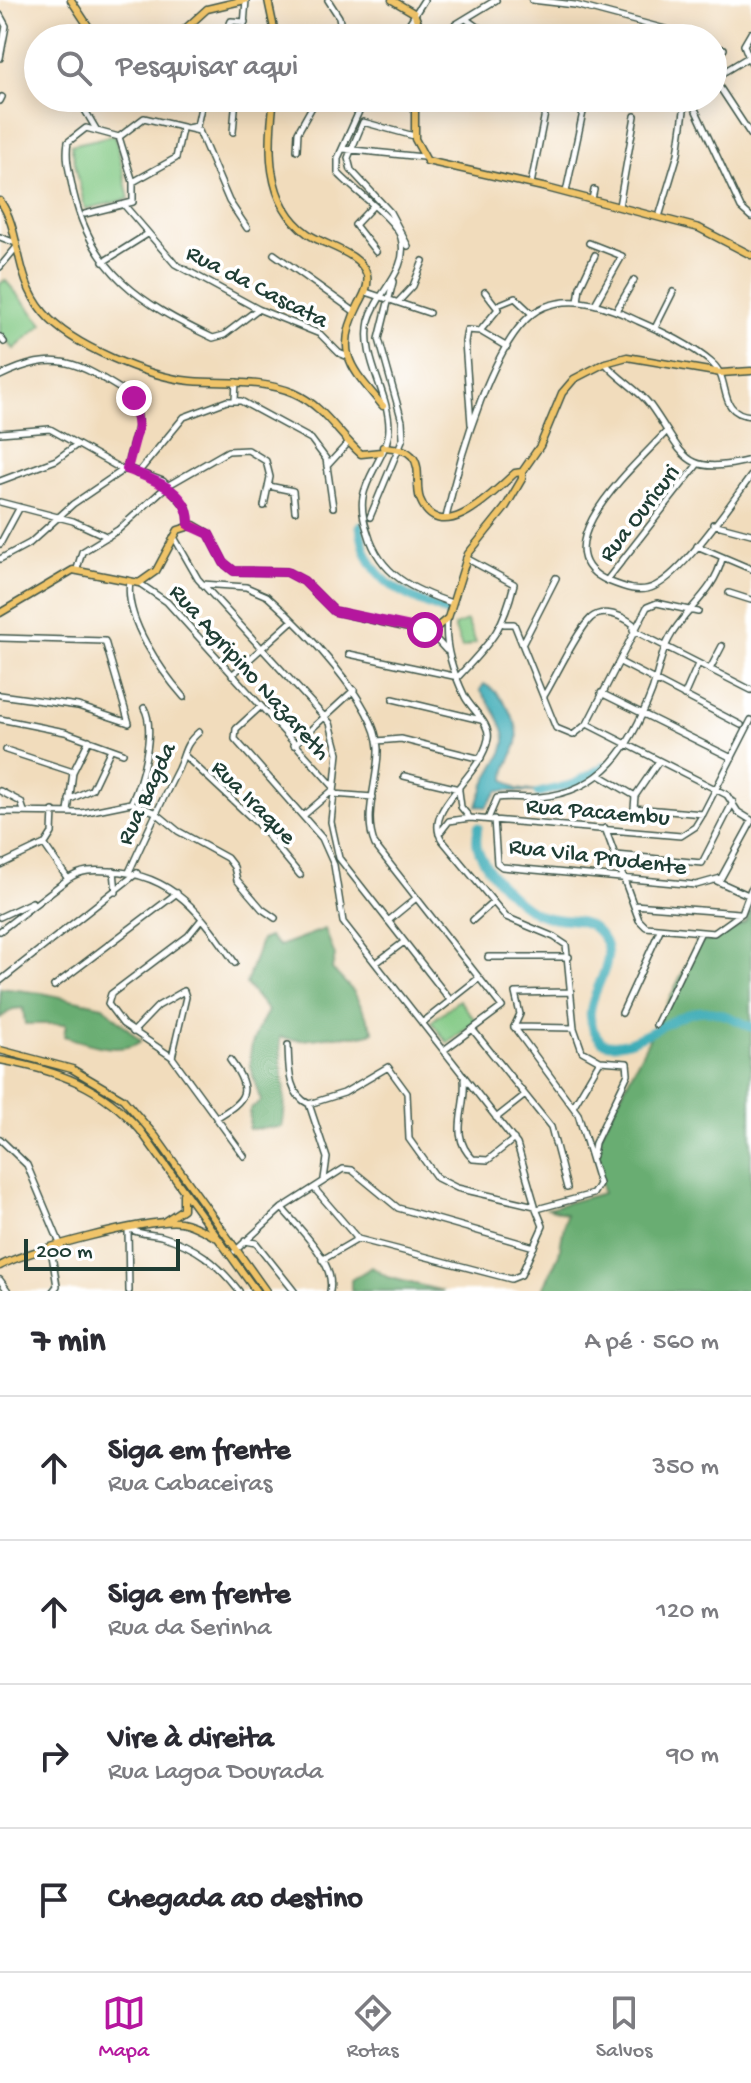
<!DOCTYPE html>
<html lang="pt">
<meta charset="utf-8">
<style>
body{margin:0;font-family:"Gochi Hand",sans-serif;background:#f7f7f7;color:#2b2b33}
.scale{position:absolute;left:24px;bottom:20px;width:156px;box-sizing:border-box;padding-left:8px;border:4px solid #1f3d34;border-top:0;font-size:22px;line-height:28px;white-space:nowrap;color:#1f3d34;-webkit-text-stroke:6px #fff;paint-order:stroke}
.stop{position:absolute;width:24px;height:24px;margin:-18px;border:6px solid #b5179e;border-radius:50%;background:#fff}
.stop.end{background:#b5179e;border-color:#fff;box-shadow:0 2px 8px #0008}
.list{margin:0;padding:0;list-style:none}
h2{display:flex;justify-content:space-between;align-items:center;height:104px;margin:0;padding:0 32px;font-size:34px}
h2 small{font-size:26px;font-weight:400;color:#7c7c81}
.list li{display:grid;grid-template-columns:52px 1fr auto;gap:24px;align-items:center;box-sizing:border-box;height:144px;padding:0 32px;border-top:2px solid #e1e1e2}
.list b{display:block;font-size:30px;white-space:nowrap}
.list p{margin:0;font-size:26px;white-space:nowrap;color:#7c7c81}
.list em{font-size:26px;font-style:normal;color:#7c7c81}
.icon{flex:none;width:44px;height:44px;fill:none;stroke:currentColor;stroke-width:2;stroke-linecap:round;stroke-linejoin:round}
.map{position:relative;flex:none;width:751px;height:1291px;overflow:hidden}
.search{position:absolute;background:#fff;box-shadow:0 4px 20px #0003;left:24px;right:24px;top:24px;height:88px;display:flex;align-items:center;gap:20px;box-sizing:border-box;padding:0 28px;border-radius:44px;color:#7c7c81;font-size:30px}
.sheet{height:680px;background:#fff}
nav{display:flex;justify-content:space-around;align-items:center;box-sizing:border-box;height:112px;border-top:2px solid #e1e1e2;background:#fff;font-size:22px;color:#7c7c81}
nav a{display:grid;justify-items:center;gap:4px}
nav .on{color:#b5179e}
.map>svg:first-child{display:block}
.green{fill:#82c984;stroke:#50835c;stroke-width:2}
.forest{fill:#69ad72;stroke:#447553;stroke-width:2}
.water{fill:#3aabb6;stroke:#2c7475;stroke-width:2}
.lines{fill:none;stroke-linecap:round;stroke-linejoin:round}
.river{stroke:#3aabb6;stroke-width:9}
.minor-casing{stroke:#3e5548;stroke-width:8}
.major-casing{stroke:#3e5548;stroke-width:9}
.minor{stroke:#fff;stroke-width:5}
.major{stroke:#f0c469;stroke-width:6}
.route{stroke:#b5179e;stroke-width:10}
.labels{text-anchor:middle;stroke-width:7;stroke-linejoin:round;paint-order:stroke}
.street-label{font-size:24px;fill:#1f3d34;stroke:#fff}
</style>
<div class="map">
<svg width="751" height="1291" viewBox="0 0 751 1291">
<rect width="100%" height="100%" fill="#fff"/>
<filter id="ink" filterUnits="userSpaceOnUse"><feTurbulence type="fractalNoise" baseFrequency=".0125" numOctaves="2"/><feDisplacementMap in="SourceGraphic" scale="16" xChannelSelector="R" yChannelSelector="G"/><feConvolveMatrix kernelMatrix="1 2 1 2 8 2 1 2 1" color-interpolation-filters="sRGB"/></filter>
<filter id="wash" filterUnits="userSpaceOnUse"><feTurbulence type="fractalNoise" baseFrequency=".006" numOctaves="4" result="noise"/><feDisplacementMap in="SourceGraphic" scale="32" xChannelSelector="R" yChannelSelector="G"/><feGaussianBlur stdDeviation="1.8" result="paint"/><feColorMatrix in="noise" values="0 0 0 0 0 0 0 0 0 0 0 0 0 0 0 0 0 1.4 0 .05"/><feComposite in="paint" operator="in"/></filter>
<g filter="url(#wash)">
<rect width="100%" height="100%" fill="#f1dcbc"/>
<path class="green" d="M 115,135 L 129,199 L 85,209 L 71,145 Z
M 5,280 L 43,324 L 14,349 L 0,333 L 0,284 Z
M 467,621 L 476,643 L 462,648 L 454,626 Z
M 459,1000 L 476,1021 L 448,1043 L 431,1022 Z"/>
<path class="forest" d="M 751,905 L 751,1291 L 542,1291 L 559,1254 L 566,1214 L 548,1208 L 603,1193 L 595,1146 L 698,942 L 715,940 L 746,922 Z
M 325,929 L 335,956 L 332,969 L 354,992 L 374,1032 C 359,1037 351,1036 336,1036 C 313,1038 304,1043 280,1037 C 279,1068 289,1098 282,1127 L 249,1129 L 250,1109 L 261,1101 C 246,1058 245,1051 268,1011 L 246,984 L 261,940 L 269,937 L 279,946 Z
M 0,988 L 42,993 L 103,1006 L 141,1041 C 121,1056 85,1043 64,1036 L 66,1024 L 25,1024 L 23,1008 L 13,1009 L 0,1018 Z
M 372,1267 L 387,1277 L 443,1291 L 351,1291 L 351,1280 Z"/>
<path class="water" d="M 484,684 C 499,691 522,722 517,743 C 514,756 504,766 505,780 L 517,789 L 538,792 L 498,791 L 486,807 L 477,806 C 494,744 529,757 480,690 Z"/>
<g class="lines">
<path class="river" d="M 360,526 C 365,580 400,594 446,612
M 538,793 L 574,784 L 606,765
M 478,827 C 477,835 475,844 479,852 C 489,875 519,908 543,916 C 561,922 581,916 596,930 C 634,965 564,1002 602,1042 C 631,1055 671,1012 703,1011 C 719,1011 737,1020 751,1027"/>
</g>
</g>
<g filter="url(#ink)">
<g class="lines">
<g class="minor-casing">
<path id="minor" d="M 328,0 L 339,17 L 343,38
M 532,0 L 575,5 L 669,30 L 686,38
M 0,15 L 6,26 L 0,58
M 466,19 L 477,27 L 534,38
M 751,33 L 744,45 L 751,63
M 424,37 L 440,34 L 496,0
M 84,38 L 88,26
M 224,38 L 231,21 L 245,22
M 243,38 L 246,0
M 400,38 L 424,0
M 713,48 L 724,49
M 713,77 L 751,135
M 714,78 L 747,58
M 365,98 L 338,158 L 338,173 C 353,190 396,219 401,238 C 410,271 376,292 369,321 C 361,358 389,392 389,428 C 389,451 367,474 363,497 C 361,508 364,522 368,533 C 380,575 413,590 452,603
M 690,98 L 741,208 L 751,217
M 79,100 L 96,129
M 0,101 L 2,97
M 187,128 L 197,126 L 203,98
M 233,132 L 236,98
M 343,149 L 423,157
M 297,150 L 298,132 L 317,98
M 133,182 L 176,158 L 182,129
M 531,184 L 548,98
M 566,192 L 586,98
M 592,199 L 594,190
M 125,206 L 175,264 L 258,309 L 320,334 L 339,353 L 346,356
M 619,206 L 635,116
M 372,207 L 355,225 L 376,252
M 85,214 L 133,202 L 133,182 L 119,137
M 659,217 L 678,154 L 684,111
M 247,228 L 229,201 L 199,131 L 144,118 L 119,137 L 86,128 L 68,142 C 65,159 70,174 73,191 C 92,273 140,303 213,338 L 224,335 L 258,309
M 0,237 L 13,242
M 589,243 L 622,256 L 595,304
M 408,246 L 390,212 L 351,170 L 348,158 L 363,122 L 414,136
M 274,254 L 355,312
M 103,262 L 146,235
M 0,267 L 15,249
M 366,292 L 429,313
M 399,301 L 413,286 L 423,261
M 578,302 L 580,287 L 595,255
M 498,305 L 515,298 L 532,314
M 616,311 L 634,280
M 655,328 L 673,292
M 480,331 L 498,309 L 485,292
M 0,337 L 4,342
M 605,363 C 618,379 638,389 650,405 C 685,453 680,478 751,460
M 0,376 C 57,348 79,363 130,395 C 148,417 130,444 127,468
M 235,400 L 236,382
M 471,424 L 465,342 L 467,330 L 480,331 L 507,347
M 0,433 L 50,429 L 123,470 L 130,469 L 163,481 L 187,508 L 189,525
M 665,433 C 638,463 537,550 608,581 C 623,587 640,594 655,586 C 684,572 731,503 751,476
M 327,466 L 349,442
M 137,474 L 184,417 L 227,401 L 241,401 L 311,439 L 326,459 L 333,507
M 0,481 L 56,460 L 75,446
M 269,486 L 293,491 L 295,511
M 0,502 L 73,521 L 108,537
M 370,517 L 403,438 L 402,421 L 379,339 L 393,282
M 446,518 C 457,468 494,327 544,307 C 575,294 610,307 638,321 C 663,332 691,345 712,363 C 732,380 716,413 751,416
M 713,524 L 751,534
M 174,537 L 198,579 L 330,723 L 338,753 L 331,822 L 339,858 L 451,1001
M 0,544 L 20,507
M 697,546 L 751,569
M 0,559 L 30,543 L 73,504 L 123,470
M 77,569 L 82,552 L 118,530 L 167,486 L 228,451 L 248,450 L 266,461 L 270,477 L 264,506
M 607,580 L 697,465
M 130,582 C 124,618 161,671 184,697
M 139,583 L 167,602 L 333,786
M 202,584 L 246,587 L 267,596 C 301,626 376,703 378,748 C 379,780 362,815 375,845 L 502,1007 L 444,1050
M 729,593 L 751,600
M 447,619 C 444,647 453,672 465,697 C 472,710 491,724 488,739 C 480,778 422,809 442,840 L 506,917 L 554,937 L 566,945 L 574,1028 L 582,1051 L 600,1061 L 627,1063 L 628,1074 L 595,1143 L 593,1156
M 504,624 L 514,624 L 556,728 L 573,735 L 587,724 L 647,607 L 657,603 L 698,612
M 419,630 L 435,638 L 446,650
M 0,638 L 105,641 L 129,723
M 523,643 L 556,578
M 349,654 L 458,677 C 491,641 502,633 514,584 L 466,558
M 620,662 L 741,725
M 710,669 L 722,646
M 232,675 L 292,621
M 601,693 L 732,758
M 0,695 L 78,706 L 129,723
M 544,696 C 555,678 577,631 591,618 C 603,608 623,616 633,624 L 633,630 L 751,690
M 684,696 L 698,664
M 393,699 L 481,720
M 260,707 L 236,729 L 235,739 L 322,838 L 334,865 L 343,922 L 517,1144 L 535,1205
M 0,719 L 65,732 L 123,753
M 587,724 L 727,795 L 738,812 L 751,820
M 377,741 L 401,739 L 481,759
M 294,745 L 354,690
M 6,750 L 73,772
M 184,755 L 257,823 L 300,875
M 659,761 L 635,796 L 634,808 L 703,814
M 404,776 L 459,789
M 601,776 L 635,796
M 0,791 L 21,802 L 24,811
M 459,791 L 461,807 L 470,818 L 681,836 L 695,827 L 703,814 L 751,720
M 333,794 L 373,797
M 69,800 L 92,789 L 111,749
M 131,803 L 155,812 L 178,831 L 227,858 L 234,867 L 237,880 L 262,909 L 275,918
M 0,812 L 82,813 L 131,803 C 142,781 156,729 144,708
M 68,812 L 73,772 L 89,740
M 304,815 L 333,790
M 488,819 L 497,798 C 511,796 526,799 540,797 C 604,791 631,746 652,691 C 658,674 660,655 669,639 C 684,610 714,593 722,559
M 494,819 L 497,863 L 502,867 L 696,885 L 721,878 L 751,823
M 605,828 L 639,920 L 646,927 L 714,933 L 742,913 L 751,889
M 439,834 L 449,821 L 470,818
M 45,844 L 52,833 L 53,811
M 616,855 L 702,863 L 733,802
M 0,865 L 44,844 L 68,879 L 0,931
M 114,871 L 116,892
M 129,872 C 145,837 160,804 178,769 C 186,752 183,746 199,732
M 68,879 C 82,869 94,870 110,871 C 174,874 202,915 235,963
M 717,881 L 748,895
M 634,905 L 739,913
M 0,917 L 32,902
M 201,920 L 188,936 L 111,994 L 108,1004 L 123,1024 L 172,1057 L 244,1156
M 473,920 L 492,903
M 388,921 L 415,899
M 488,957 L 569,957
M 376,963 L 404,942
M 0,981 L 137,873
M 54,986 L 177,893
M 622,1013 L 660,930
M 422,1023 L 479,978
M 656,1025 L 700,934
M 514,1027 L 578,1114 L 599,1184 L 593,1194 L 537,1209
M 514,1027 L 520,1014 L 515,993 L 571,992
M 515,1027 L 574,1028
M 473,1030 L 551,1127 L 567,1188
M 133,1032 L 158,1006 L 184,991 L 186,997 L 172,1057
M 288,1045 C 289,1067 287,1094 309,1104 L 327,1158 L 324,1179
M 464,1079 C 467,1110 448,1135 473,1159 L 488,1160 L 514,1139
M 309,1104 L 344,1093 L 388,1067 L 407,1093 L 409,1139 L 437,1178 L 457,1188 L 535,1206 L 543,1226 L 521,1275 L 511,1279 L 358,1239 L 314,1188
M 573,1107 L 600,1061
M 216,1118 C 247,1100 253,1091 230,1060
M 496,1118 L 525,1095
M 0,1139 L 27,1165 L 61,1246
M 282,1208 C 299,1229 336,1262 330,1291
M 128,1229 L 129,1291
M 130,1229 C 138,1234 150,1234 161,1236 C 196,1246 217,1263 239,1291
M 245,1241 L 256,1243 L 294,1291
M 51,1249 L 57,1286 L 53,1291
M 235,1251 L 282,1208 L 343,1169 L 352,1170 L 398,1208 L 534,1247
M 322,1260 L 358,1239
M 0,1280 L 8,1291"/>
</g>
<g class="major-casing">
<path id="major" d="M 71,0 L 96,38
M 268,0 L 276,38
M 392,0 L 414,13 L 424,38
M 175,38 L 207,9 L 245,0
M 274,98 C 268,144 264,203 308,234 C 325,246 360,252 367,275 C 369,286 364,295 359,304 C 333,354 352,368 383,406
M 415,98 L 415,139 L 427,161 L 547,188 L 699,228 L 751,255
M 0,201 C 22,231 13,276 44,313 C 71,346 149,377 191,381 C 226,384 261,379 294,393 C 324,406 338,434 361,454 L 381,452
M 383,447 C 394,448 404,448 412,456 C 422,467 415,486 420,499 C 440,550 496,490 515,473 L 522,472
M 0,613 L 73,570 L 139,583 L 156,571 L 178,530 L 194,525 L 209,534 L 224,563 L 234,571 L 287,572 L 304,581 L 334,611 L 418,630 L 437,627 L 448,618 L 468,554 L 505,508 L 522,479 L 522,472 L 540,446 L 562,393 L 574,379 L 605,363 L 627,357 L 721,373 L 751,371
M 0,1050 L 72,1069 L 123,1099 L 156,1137 L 266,1291
M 0,1060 C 56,1070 102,1086 140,1130 L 256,1291
M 165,1221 L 183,1209 L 183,1194
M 0,1266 C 27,1250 150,1218 181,1222 C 193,1224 204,1231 215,1237"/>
</g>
<use href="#minor" class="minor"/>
<use href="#major" class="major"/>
</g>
</g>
<g class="lines" filter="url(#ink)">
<path class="route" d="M 134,398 L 138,428 L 127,469 C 152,479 191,491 189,525 L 209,534 L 224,563 L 234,571 L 287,572 L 304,581 L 334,611 L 425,630"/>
</g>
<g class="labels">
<g class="street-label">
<text transform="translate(258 285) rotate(27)" y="8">Rua da Cascata</text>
<text transform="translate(638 512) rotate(-52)" y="8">Rua Ouricuri</text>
<text transform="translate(251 671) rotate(48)" y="8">Rua Agripino Nazareth</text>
<text transform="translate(145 793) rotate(-65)" y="8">Rua Bagda</text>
<text transform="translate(255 801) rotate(45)" y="8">Rua Iraque</text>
<text transform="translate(598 810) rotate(5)" y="8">Rua Pacaembu</text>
<text transform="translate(598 855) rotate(7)" y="8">Rua Vila Prudente</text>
</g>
</g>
</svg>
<div class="scale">200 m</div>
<div class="stop" style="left:425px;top:630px"></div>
<div class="stop end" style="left:134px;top:398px"></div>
<div class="search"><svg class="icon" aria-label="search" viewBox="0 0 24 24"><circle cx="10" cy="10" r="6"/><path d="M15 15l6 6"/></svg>Pesquisar aqui</div>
</div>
<section class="sheet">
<h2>7 min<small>A pé · 560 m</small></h2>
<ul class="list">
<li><svg class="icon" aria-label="ahead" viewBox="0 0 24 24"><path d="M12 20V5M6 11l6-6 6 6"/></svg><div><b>Siga em frente</b><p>Rua Cabaceiras</p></div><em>350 m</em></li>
<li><svg class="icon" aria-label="ahead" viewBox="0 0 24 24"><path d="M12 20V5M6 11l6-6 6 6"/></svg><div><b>Siga em frente</b><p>Rua da Serinha</p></div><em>120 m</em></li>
<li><svg class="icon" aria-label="right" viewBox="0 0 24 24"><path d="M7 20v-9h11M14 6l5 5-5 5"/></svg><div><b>Vire à direita</b><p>Rua Lagoa Dourada</p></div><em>90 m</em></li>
<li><svg class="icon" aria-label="arrive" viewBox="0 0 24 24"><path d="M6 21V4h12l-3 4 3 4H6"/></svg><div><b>Chegada ao destino</b></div></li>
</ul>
</section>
<nav>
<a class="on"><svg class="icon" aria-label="map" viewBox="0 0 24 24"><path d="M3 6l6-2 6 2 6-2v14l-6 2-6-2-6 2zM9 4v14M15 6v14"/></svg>Mapa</a>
<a><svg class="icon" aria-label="directions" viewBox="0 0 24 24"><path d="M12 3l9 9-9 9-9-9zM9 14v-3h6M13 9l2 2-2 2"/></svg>Rotas</a>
<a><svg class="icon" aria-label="saved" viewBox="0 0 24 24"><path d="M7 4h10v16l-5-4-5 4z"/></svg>Salvos</a>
</nav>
